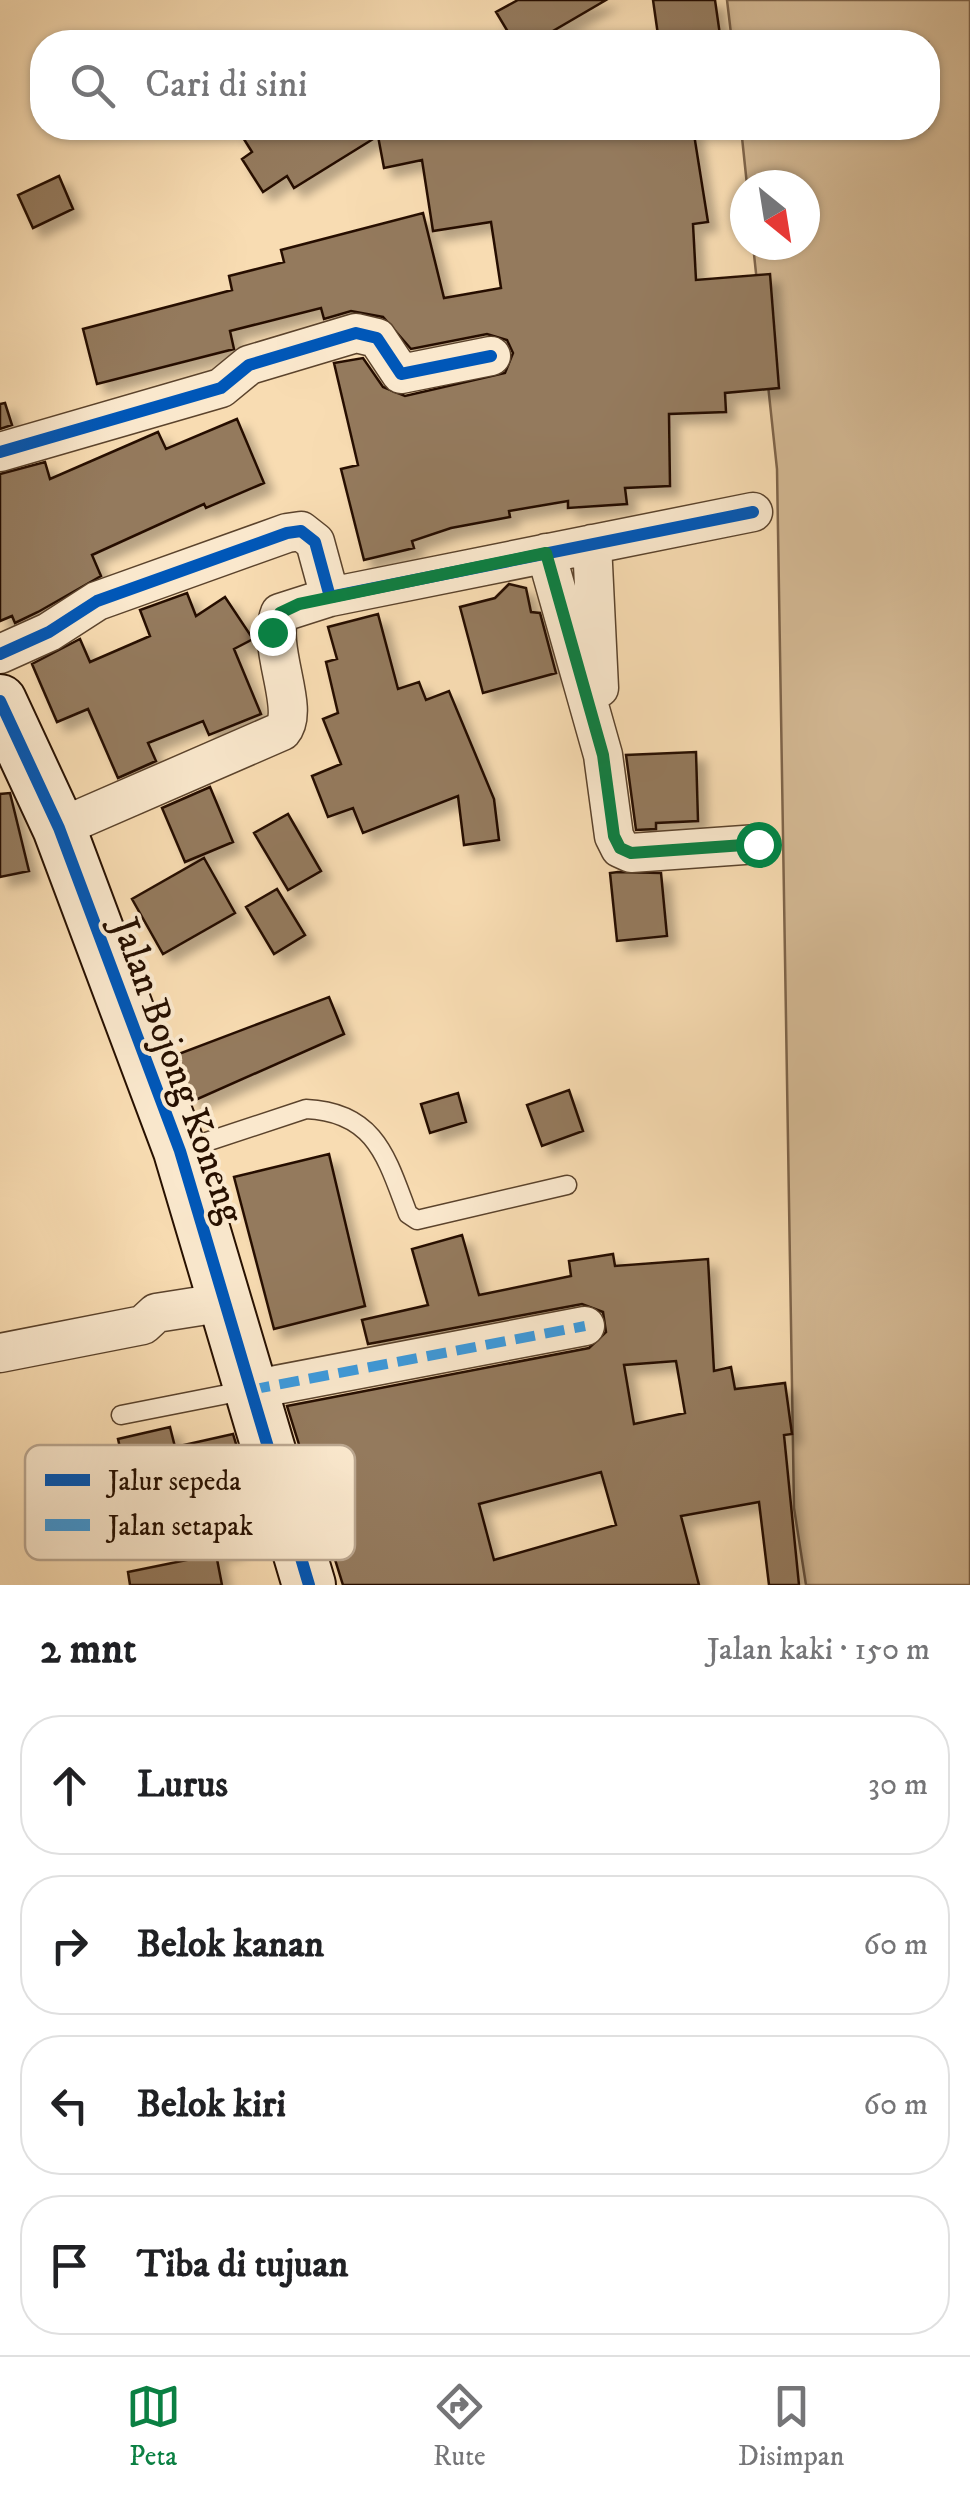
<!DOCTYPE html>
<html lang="id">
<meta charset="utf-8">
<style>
body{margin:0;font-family:"IM FELL DW Pica",serif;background:#f2f2f2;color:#202124}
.compass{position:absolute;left:730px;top:170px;width:90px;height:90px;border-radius:50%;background:#fff;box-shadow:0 2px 8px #0004;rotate:150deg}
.stop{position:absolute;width:30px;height:30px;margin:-22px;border:8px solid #0b8043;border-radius:50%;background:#fff}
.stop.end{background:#0b8043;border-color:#fff;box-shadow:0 2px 10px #0008}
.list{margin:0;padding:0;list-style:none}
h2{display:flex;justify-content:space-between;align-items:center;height:130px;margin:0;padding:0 40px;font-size:42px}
h2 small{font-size:32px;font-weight:400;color:#757577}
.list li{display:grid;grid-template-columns:65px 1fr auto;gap:30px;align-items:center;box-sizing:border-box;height:140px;margin:0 20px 20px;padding:0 20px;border:2px solid #e0e0e0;border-radius:40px}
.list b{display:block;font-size:38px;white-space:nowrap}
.list em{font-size:32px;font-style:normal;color:#757577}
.icon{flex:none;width:55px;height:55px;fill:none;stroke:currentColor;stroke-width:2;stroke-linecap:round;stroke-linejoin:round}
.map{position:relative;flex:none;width:970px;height:1585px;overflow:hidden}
.search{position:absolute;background:#fff;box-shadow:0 2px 8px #0004;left:30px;right:30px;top:30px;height:110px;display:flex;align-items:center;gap:25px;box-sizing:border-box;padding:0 35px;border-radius:40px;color:#757577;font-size:38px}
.sheet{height:770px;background:#fff}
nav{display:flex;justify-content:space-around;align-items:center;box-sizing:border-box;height:140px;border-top:2px solid #e0e0e0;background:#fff;font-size:28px;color:#757577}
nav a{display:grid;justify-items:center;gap:5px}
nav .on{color:#0b8043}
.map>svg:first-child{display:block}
.green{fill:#d4b994;stroke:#7e644a;stroke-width:2.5}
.building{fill:#947a5d;stroke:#271000;stroke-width:2.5;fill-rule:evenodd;filter:url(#shadow)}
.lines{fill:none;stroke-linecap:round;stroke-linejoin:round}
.lane-casing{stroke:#5b432c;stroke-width:21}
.street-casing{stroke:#5b432c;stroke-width:41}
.secondary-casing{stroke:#271000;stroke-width:56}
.lane{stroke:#fae8cd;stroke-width:18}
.street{stroke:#fae8cd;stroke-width:38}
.secondary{stroke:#fae8cd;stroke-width:52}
.quiet{stroke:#3d9adc;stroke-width:10;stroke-dasharray:20 10;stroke-linecap:butt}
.cycleway-casing{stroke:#fae8cd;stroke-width:19}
.cycleway{stroke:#0057b8;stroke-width:12}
.route{stroke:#0b8043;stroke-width:12}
.labels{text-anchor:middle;stroke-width:8;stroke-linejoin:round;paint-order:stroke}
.street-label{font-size:38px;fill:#271000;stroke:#fae8cd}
.key{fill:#fae8cd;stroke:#bba790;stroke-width:2.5}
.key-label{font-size:28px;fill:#271000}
</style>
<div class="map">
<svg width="970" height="1585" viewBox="0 0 970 1585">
<defs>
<filter id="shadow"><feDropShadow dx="9" dy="9" stdDeviation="5" flood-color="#0004"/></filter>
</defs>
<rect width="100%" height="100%" fill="#f8dcb2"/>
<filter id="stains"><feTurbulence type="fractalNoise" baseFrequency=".002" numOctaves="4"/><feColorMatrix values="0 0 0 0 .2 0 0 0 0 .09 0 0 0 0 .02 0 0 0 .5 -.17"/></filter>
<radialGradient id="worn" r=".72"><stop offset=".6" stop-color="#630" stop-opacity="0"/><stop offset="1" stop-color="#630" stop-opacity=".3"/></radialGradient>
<path class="green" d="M 727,0 L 970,0 L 970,1585 L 806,1585 L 794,1508 L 777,469 L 753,245 L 805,245 L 805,185 L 747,185 L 741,128 L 928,128 L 928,42 L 732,42 Z"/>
<path class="building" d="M 518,0 L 606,0 L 534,42 L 514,42 L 496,12 Z
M 653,0 L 715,0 L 721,42 L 659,42 Z
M 237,128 L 693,128 L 708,222 L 693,224 L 696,280 L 770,274 L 779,388 L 725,393 L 726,412 L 669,414 L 670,486 L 625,488 L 627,504 L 568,508 L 568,501 L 509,511 L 510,517 L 451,528 L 412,541 L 414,548 L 364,560 L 341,469 L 358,465 L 334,363 L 363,358 L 383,387 L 405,396 L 505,373 L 513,353 L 507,340 L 487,334 L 411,349 L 383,317 L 351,311 L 324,319 L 321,308 L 230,331 L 234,349 L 97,384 L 83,329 L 232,290 L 229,276 L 284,262 L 281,250 L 423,213 L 444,298 L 501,288 L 491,222 L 433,231 L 422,160 L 384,168 L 378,136 L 294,188 L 287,176 L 263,192 L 242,159 L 252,152 Z
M 59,176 L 73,209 L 33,228 L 18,195 Z
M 5,403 L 12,425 L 0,429 L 0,404 Z
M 237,419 L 264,483 L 206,508 L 204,504 L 92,555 L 101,576 L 38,612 L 15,623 L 12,616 L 0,621 L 0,474 L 45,462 L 50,479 L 158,432 L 166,449 Z
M 509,584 L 526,588 L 531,612 L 540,613 L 556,673 L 483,693 L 460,607 L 495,598 Z
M 187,593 L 196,616 L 225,597 L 253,639 L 234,649 L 261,714 L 209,735 L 203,721 L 148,743 L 156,761 L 118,778 L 88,709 L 57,722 L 32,664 L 80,639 L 90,662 L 150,636 L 140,610 Z
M 378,614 L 398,689 L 419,682 L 426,700 L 449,691 L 494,799 L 499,840 L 464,845 L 458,796 L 363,833 L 353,808 L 328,817 L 312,776 L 341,764 L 323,719 L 338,713 L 326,662 L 337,659 L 328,627 Z
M 696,752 L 698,821 L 656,823 L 656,829 L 636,830 L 626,755 Z
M 210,787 L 233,842 L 185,862 L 162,808 Z
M 10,793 L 29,871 L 0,877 L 0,794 Z
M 288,814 L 321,871 L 288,890 L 254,833 Z
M 204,858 L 235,913 L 163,954 L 132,899 Z
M 618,872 L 661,873 L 667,936 L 617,941 L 610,873 Z
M 277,889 L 305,935 L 274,954 L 246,907 Z
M 329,997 L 344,1034 L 193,1101 L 176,1055 Z
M 569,1090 L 583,1131 L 542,1146 L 527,1105 Z
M 458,1093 L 466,1122 L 430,1133 L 421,1104 Z
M 329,1154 L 365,1306 L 274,1329 L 234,1177 Z
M 462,1235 L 479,1295 L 571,1276 L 569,1261 L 613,1254 L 615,1266 L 708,1259 L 714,1371 L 731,1367 L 735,1389 L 785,1383 L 792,1434 L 784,1435 L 799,1585 L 769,1585 L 759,1502 L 681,1516 L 699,1585 L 343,1585 L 287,1406 L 589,1348 L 606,1332 L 603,1312 L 582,1304 L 368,1344 L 362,1320 L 428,1305 L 412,1249 ZM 676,1361 L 685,1413 L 634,1424 L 624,1365 ZM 601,1472 L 616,1525 L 494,1560 L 479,1504 Z
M 170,1427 L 175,1447 L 233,1434 L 254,1504 L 226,1510 L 235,1548 L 203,1556 L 184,1480 L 130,1493 L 118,1439 Z
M 216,1554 L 222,1585 L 130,1585 L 128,1572 Z"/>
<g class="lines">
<g class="lane-casing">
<path id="lane" d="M 185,1149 L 306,1109 C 376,1112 387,1159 408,1214 L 417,1220 L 567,1185
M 121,1415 L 248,1390"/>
</g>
<g class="street-casing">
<path id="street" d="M 0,452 L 221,388 L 249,365 L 356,333 L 377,338 L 401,374 L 491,356
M 592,544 L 599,688
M 546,553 L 603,755 L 614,836 L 620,848 L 631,853 L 758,844
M 0,654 L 49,632 L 97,601 L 287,533 L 301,531 L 315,542 L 330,597 L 753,512
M 59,828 L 282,731 C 301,709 266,647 280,613 L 330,597
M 0,1353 L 143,1325 L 156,1313 L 226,1302
M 250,1390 L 585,1326"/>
</g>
<g class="secondary-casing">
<path id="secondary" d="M 0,701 L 59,828 L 180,1151 L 309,1585"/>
</g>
<use href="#lane" class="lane"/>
<use href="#street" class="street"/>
<use href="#secondary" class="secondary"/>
<path class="quiet" d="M 250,1390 L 585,1326"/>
<g class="cycleway-casing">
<path id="cycleway" d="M 0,452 L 221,388 L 249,365 L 356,333 L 377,338 L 401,374 L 491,356
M 0,654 L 49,632 L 97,601 L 287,533 L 301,531 L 315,542 L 330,597 L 753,512
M 0,701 L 59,828 L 180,1151 L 309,1585"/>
</g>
<use href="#cycleway" class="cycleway"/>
</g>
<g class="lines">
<path class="route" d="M 272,632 L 280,613 L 299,604 L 546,553 L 603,755 L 614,836 L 620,848 L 631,853 L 758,844"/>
</g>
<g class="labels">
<g class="street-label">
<text transform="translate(179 1070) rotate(70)" y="13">Jalan Bojong Koneng</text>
</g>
</g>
<rect x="25" y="1445" width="330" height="115" rx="15" class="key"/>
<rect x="45" y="1474" width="45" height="12" fill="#0057b8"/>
<rect x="45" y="1519" width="45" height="12" fill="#3d9adc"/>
<g class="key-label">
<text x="108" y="1490">Jalur sepeda</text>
<text x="108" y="1535">Jalan setapak</text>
</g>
<rect width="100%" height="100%" filter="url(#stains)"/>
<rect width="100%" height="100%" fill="url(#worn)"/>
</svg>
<svg class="compass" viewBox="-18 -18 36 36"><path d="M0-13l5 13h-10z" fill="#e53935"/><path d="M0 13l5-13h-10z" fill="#757577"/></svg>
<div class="stop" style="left:758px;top:844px"></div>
<div class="stop end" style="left:272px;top:632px"></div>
<div class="search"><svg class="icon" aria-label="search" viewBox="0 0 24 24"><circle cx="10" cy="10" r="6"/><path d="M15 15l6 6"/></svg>Cari di sini</div>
</div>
<section class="sheet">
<h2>2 mnt<small>Jalan kaki · 150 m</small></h2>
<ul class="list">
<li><svg class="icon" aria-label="ahead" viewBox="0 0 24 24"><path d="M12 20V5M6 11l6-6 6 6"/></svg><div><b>Lurus</b></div><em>30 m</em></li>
<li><svg class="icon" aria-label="right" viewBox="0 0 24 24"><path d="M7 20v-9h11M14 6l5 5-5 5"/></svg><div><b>Belok kanan</b></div><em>60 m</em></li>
<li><svg class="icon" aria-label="left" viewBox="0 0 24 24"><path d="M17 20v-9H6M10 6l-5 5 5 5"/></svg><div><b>Belok kiri</b></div><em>60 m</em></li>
<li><svg class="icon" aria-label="arrive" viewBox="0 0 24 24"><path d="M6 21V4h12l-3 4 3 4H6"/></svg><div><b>Tiba di tujuan</b></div></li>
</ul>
</section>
<nav>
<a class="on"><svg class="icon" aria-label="map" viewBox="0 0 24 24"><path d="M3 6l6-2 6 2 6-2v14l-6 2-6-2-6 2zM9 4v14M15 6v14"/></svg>Peta</a>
<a><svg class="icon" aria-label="directions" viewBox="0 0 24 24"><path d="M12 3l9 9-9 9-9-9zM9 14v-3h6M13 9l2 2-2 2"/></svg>Rute</a>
<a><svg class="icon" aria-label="saved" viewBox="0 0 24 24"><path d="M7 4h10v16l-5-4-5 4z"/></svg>Disimpan</a>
</nav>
